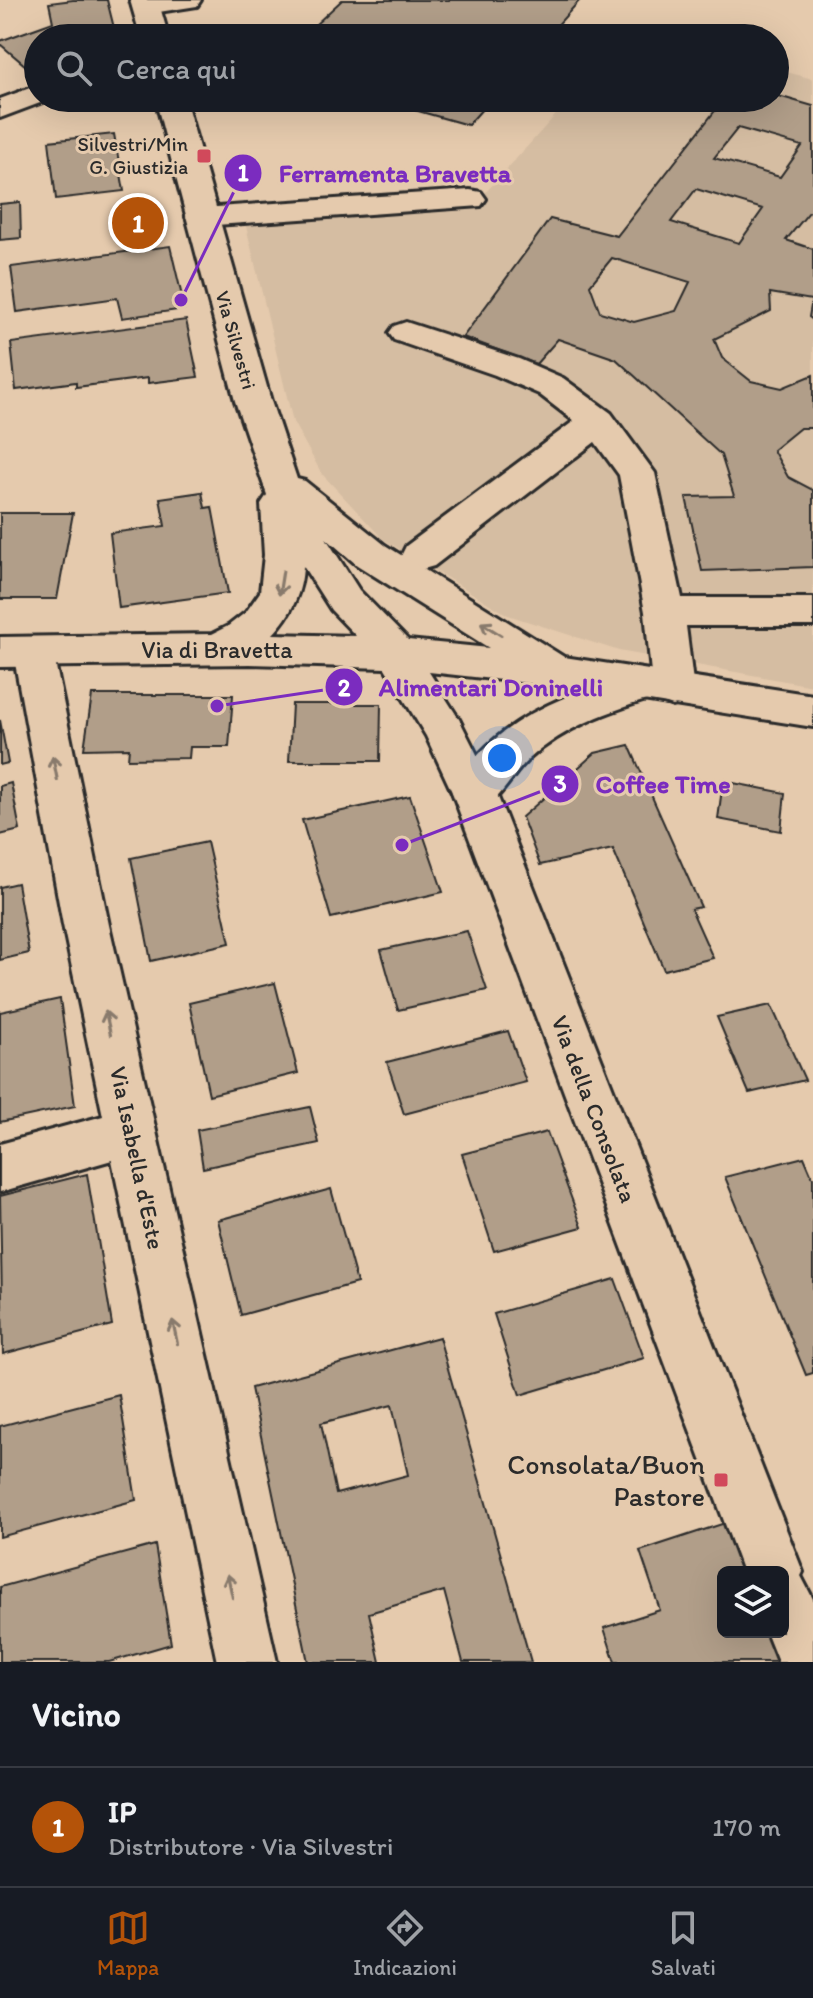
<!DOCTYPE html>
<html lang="it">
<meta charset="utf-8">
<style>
body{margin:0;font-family:Itim,sans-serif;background:#20242c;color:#f1f3f6}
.controls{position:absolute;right:24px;bottom:24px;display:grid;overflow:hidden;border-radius:12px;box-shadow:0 8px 32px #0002}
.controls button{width:72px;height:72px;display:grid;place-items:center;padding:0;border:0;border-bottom:2px solid #363941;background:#171b24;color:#f1f3f6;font:40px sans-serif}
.you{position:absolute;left:502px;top:758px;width:28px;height:28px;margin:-20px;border:6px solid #fff;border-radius:50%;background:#1a73e8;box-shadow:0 0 0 12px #1a73e833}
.badge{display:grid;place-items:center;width:52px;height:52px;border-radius:50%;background:#b45309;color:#fff;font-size:26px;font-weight:700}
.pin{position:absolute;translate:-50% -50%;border:4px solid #fff;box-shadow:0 2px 8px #0006}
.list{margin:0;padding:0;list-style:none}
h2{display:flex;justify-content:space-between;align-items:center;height:104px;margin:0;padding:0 32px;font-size:34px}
h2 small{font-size:26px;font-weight:400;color:#9ea1a6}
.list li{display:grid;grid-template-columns:52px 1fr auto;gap:24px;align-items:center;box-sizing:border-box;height:120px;padding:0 32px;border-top:2px solid #363941}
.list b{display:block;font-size:30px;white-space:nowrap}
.list p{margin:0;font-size:26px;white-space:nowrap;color:#9ea1a6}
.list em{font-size:26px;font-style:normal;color:#9ea1a6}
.icon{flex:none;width:44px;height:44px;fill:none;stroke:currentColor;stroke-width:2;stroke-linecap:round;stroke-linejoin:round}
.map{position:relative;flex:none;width:813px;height:1662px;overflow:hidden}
.search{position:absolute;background:#171b24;box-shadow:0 8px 32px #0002;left:24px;right:24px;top:24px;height:88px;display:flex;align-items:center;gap:20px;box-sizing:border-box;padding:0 28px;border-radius:44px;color:#9ea1a6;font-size:30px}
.sheet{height:224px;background:#171b24}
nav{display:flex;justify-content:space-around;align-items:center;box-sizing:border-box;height:112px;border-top:2px solid #363941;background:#171b24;font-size:22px;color:#9ea1a6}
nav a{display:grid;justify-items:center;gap:4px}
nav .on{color:#b45309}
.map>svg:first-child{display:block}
.built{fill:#d5bda2}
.building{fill:#b19e89;stroke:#2b2b2b;stroke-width:2;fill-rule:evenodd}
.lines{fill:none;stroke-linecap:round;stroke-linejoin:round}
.minor-casing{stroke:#2b2b2b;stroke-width:6}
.major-casing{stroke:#2b2b2b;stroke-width:6}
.minor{fill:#e5caad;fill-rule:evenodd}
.major{fill:#e5caad;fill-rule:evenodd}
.oneway{stroke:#887a6c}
.poi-dot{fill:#d1495b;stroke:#e5caad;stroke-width:3}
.labels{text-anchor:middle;stroke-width:6;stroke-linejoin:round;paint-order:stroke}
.far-poi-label{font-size:20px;fill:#2b2b2b;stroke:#e5caad;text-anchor:end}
.far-street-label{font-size:20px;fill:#2b2b2b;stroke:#e5caad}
.street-label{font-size:24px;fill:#2b2b2b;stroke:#e5caad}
.near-poi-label{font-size:28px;fill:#2b2b2b;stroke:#e5caad;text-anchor:end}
.leader{fill:none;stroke:#7b2cbf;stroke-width:3}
.callout-dot{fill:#7b2cbf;stroke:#e5caad;stroke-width:3}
.mark-label{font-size:24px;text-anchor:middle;font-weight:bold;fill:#fff}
.callout-label{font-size:26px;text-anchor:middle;font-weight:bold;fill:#7b2cbf;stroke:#e5caad;stroke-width:6;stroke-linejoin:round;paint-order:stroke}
</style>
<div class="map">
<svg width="813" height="1662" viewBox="0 0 813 1662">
<rect width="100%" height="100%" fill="#e5caad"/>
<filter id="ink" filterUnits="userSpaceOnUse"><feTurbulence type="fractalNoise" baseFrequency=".0125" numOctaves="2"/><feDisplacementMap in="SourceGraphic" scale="16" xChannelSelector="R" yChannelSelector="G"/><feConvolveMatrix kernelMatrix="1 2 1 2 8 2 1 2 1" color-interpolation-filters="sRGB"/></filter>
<g filter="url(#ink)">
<path class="built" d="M 775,69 L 813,79 L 813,686 L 619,651 L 508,615 L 383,539 L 322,474 L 293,422 L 244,218 L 477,202 L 571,98 L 775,98 Z"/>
<path class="building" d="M 73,0 L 107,0 L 115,32 L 100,38 L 38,38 L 38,61 L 26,66 L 0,44 L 0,41 L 53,22 L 49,3 Z
M 342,0 L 580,0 L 546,38 L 301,38 Z
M 775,95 L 813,106 L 813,213 L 809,212 L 786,240 L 813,249 L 813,320 L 809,317 L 812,300 L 770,293 L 771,311 L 714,339 L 722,358 L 751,381 L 782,388 L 813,375 L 813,428 L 800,428 L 773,450 L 788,477 L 813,490 L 813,567 L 702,571 L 686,497 L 734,496 L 721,455 L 616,359 L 558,339 L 536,364 L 463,337 L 550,219 L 617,236 L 725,98 L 775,98 ZM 738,128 L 802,146 L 780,177 L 714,158 ZM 696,189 L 763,209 L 739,243 L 671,222 ZM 612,258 L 690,282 L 676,311 L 634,322 L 600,312 L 590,285 Z
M 372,98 L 492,98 L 468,125 Z
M 114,134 L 124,191 L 56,199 L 49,141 Z
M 20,202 L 21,238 L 0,240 L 0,204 Z
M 148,203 L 153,224 L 122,228 L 116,207 Z
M 170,246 L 185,309 L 122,318 L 117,298 L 17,312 L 11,267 Z
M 186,320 L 198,377 L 148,383 L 148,378 L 76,387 L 76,382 L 16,390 L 11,343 Z
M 202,492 L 205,508 L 212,507 L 228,593 L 119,608 L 110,533 L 165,526 L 160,498 Z
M 0,513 L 73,513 L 57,599 L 0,599 Z
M 92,695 L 233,695 L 229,747 L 190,747 L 189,758 L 128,759 L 129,748 L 84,749 Z
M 292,704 L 381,704 L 380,761 L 289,761 Z
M 0,720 L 8,763 L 0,765 Z
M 629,745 L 701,907 L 691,909 L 713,958 L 664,970 L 613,849 L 540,865 L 522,817 L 595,753 Z
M 723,781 L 785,793 L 781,831 L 718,819 Z
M 11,783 L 20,830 L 0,835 L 0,786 Z
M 410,796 L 443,892 L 331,918 L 302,820 Z
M 207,842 L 230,943 L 151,961 L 131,858 Z
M 17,883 L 29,953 L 0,960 L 0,887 Z
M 467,931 L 487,990 L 398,1010 L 381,950 Z
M 275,983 L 298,1073 L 209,1095 L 189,1003 Z
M 60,999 L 75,1106 L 0,1122 L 0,1012 Z
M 771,1005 L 805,1080 L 749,1093 L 717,1017 Z
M 508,1031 L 526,1082 L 404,1114 L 387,1062 Z
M 310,1107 L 319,1143 L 203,1168 L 197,1130 Z
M 547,1132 L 582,1227 L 494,1251 L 462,1154 Z
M 804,1157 L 813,1178 L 813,1373 L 806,1375 L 725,1177 Z
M 87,1174 L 112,1325 L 3,1354 L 0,1196 Z
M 331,1189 L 357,1283 L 241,1315 L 218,1220 Z
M 615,1279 L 644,1358 L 520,1395 L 494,1314 Z
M 439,1337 L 531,1662 L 463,1662 L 444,1591 L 369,1613 L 380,1662 L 308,1662 L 251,1388 ZM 392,1405 L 408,1475 L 336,1494 L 321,1423 Z
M 119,1395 L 136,1500 L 0,1537 L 0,1426 Z
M 728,1522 L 747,1572 L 723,1572 L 723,1632 L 771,1632 L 782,1662 L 615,1662 L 604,1628 L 660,1610 L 640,1551 Z
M 155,1545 L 171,1644 L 109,1662 L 0,1662 L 0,1587 Z"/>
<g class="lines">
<g class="minor-casing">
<path id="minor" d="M 137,0 L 201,0 L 197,6 L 146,14 L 136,12 L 132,6 Z
M 38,85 L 38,98 L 50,98 L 48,100 L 0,118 L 0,99 Z
M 470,190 L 481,192 L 486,199 L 481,206 L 202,226 L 191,224 L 186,217 L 191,210 L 202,208 Z
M 406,322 L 519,359 L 563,378 L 611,413 L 655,473 L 682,598 L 813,598 L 813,626 L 686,626 L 694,690 L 688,701 L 673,706 L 658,701 L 656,697 C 610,711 566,726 529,759 C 516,770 502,796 488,805 C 478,811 469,808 459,804 L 452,792 C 491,719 568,693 642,671 L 651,673 L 645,612 L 619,475 L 595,442 L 434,566 L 420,570 L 406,566 L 401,556 L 406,546 L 574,421 L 539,394 L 495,375 L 394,340 L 389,333 L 394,326 Z
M 33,637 L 47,641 L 53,652 L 109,925 L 277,1662 L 217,1662 L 112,1160 L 0,1192 L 0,1144 L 103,1116 L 63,925 L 13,652 L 19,641 Z"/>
</g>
<g class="major-casing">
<path id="major" d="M 130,0 L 158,0 L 169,38 L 141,38 Z
M 155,98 L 185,98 L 271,401 L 297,479 L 305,481 L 385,545 L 564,657 L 813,695 L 813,727 L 555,686 L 429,672 L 459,719 L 496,792 L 803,1572 L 801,1576 L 813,1599 L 813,1662 L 778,1662 L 766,1632 L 783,1632 L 783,1572 L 743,1572 L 452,792 L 426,736 L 385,668 L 250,664 L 0,667 L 0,637 L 212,634 L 228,626 L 246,612 L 260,592 L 264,555 L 261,504 L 267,495 L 235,401 ZM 326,538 L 357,565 L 489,648 L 408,640 L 359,590 ZM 303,566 L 331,610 L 356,636 L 273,634 C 291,615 302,593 303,566 Z"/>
</g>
<use href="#minor" class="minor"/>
<use href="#major" class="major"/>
</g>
<defs><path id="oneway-shaft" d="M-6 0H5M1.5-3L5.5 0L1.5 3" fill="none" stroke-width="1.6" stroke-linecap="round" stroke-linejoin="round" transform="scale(2)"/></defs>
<g class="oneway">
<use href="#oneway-shaft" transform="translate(281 583) rotate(99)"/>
<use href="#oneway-shaft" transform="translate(491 629) rotate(-148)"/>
<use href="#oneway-shaft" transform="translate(55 768) rotate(-101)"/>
<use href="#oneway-shaft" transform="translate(108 1023) rotate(-102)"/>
<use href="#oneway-shaft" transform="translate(175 1332) rotate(-102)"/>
<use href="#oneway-shaft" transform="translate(230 1586) rotate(-102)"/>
</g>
</g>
<g class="poi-dot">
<rect x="196" y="148" width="16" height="16" rx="4"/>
<rect x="713" y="1472" width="16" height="16" rx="4"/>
</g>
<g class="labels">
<g class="far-poi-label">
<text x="188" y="151">Silvestri/Min<tspan x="188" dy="23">G. Giustizia</tspan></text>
</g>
<g class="far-street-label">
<text transform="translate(236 340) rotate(74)" y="7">Via Silvestri</text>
</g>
<g class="street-label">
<text x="217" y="658">Via di Bravetta</text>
<text transform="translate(594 1109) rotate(69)" y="8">Via della Consolata</text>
<text transform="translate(137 1158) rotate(78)" y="8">Via Isabella d'Este</text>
</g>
<g class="near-poi-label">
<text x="705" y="1474">Consolata/Buon<tspan x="705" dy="32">Pastore</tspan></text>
</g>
</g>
<path class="leader" d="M181 300L243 173M217 706L344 687M402 845L560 784"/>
<g class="callout-dot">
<circle cx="181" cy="300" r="8"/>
<circle cx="217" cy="706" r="8"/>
<circle cx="402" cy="845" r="8"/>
<circle cx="243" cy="173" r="20"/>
<circle cx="344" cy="687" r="20"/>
<circle cx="560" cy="784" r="20"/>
</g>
<g class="mark-label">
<text x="243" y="181">1</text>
<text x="344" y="696">2</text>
<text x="560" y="792">3</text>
</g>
<g class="callout-label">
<text x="395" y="182">Ferramenta Bravetta</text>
<text x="491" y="696">Alimentari Doninelli</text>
<text x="663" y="793">Coffee Time</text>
</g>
</svg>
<div class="controls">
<button><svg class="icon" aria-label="layers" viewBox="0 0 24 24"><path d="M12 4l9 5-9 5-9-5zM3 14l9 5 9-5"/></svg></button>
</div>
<div class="you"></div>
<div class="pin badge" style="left:138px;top:223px">1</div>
<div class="search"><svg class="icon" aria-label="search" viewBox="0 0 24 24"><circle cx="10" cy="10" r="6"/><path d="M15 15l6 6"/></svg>Cerca qui</div>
</div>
<section class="sheet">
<h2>Vicino<small></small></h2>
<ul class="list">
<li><span class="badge">1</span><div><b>IP</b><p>Distributore · Via Silvestri</p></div><em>170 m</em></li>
</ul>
</section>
<nav>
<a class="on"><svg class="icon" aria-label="map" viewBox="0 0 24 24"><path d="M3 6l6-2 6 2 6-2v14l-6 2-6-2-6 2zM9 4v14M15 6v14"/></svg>Mappa</a>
<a><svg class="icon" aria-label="directions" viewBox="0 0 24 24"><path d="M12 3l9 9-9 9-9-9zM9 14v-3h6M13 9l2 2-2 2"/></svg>Indicazioni</a>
<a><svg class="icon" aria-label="saved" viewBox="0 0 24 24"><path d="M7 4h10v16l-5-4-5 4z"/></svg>Salvati</a>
</nav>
